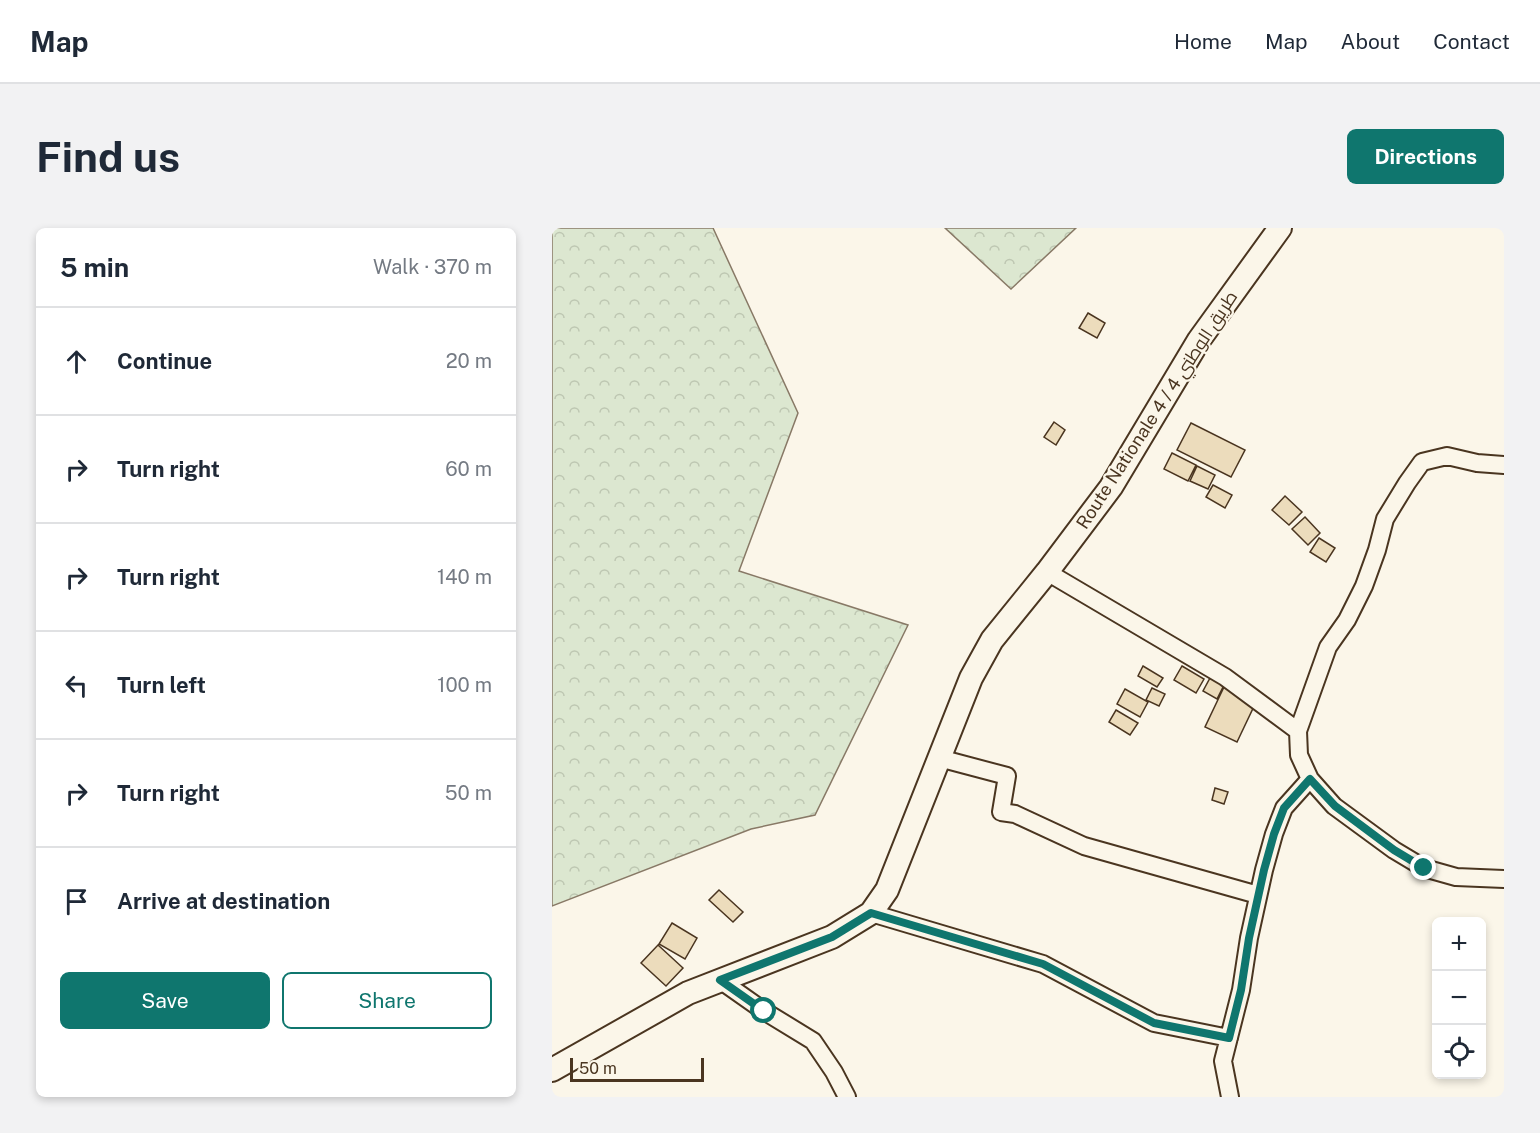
<!DOCTYPE html>
<meta charset="utf-8">
<style>
body{margin:0;font-family:"Public Sans",Cairo,sans-serif;background:#f2f2f3;color:#1f2937}
.controls{position:absolute;right:18px;bottom:18px;display:grid;overflow:hidden;border-radius:9px;box-shadow:0 3px 9px #0003}
.controls button{width:54px;height:54px;display:grid;place-items:center;padding:0;border:0;border-bottom:2px solid #e0e1e3;background:#fff;color:#1f2937;font:30px sans-serif}
.scale{position:absolute;left:18px;bottom:15px;width:134px;box-sizing:border-box;padding-left:6px;border:3px solid #4a3520;border-top:0;font-size:16px;line-height:21px;white-space:nowrap;color:#4a3520;-webkit-text-stroke:4px #fbf6e9;paint-order:stroke}
.stop{position:absolute;width:18px;height:18px;margin:-14px;border:4px solid #0f766e;border-radius:50%;background:#fff}
.stop.end{background:#0f766e;border-color:#fff;box-shadow:0 2px 6px #0008}
.list{margin:0;padding:0;list-style:none}
h2{display:flex;justify-content:space-between;align-items:center;height:78px;margin:0;padding:0 24px;font-size:26px}
h2 small{font-size:20px;font-weight:400;color:#747a83}
.list li{display:grid;grid-template-columns:39px 1fr auto;gap:18px;align-items:center;box-sizing:border-box;height:108px;padding:0 24px;border-top:2px solid #e0e1e3}
.list b{display:block;font-size:22px;white-space:nowrap}
.list em{font-size:20px;font-style:normal;color:#747a83}
.actions{display:flex;gap:12px;padding:18px 24px}
.actions a{flex:1;padding:14px 0;border:2px solid #0f766e;border-radius:9px;text-align:center;font-size:21px;color:#0f766e}
.actions .main{background:#0f766e;color:#fff}
.icon{flex:none;width:33px;height:33px;fill:none;stroke:currentColor;stroke-width:2;stroke-linecap:round;stroke-linejoin:round}
.map{position:relative;flex:none;width:952px;height:869px;overflow:hidden;border-radius:9px}
header{display:flex;align-items:center;gap:36px;box-sizing:border-box;height:84px;padding:0 30px;background:#fff;border-bottom:2px solid #e0e1e3}
header strong{font-size:28px}
nav{display:flex;gap:33px;margin-inline-start:auto;font-size:21px}
.intro{display:flex;align-items:center;justify-content:space-between;box-sizing:border-box;height:144px;padding:0 36px}
h1{margin:0;font-size:42px}
.button{padding:15px 27px;border-radius:9px;background:#0f766e;color:#fff;font-size:21px;font-weight:700}
main{display:flex;gap:36px;padding:0 36px}
aside{flex:1;background:#fff;border-radius:9px;box-shadow:0 3px 9px #0003}
.map>svg:first-child{display:block}
.forest{fill:url(#forest-crowns);stroke:#887966;stroke-width:1.5}
.building{fill:#ecdcbc;stroke:#4a3520;stroke-width:1.5}
.lines{fill:none;stroke-linecap:round;stroke-linejoin:round}
.street-casing{stroke:#4a3520;stroke-width:20}
.secondary-casing{stroke:#4a3520;stroke-width:26}
.street{stroke:#fbf6e9;stroke-width:16}
.secondary{stroke:#fbf6e9;stroke-width:22}
.route{stroke:#0f766e;stroke-width:8}
.labels{text-anchor:middle;stroke-width:4.5;stroke-linejoin:round;paint-order:stroke}
.street-label{font-size:18px;fill:#4a3520;stroke:#fbf6e9}
</style>
<header>
<strong>Map</strong>
<nav><a>Home</a><a>Map</a><a>About</a><a>Contact</a></nav>
</header>
<div class="intro"><h1>Find us</h1><a class="button">Directions</a></div>
<main>
<aside>
<h2>5 min<small>Walk · 370 m</small></h2>
<ul class="list">
<li><svg class="icon" aria-label="ahead" viewBox="0 0 24 24"><path d="M12 20V5M6 11l6-6 6 6"/></svg><div><b>Continue</b></div><em>20 m</em></li>
<li><svg class="icon" aria-label="right" viewBox="0 0 24 24"><path d="M7 20v-9h11M14 6l5 5-5 5"/></svg><div><b>Turn right</b></div><em>60 m</em></li>
<li><svg class="icon" aria-label="right" viewBox="0 0 24 24"><path d="M7 20v-9h11M14 6l5 5-5 5"/></svg><div><b>Turn right</b></div><em>140 m</em></li>
<li><svg class="icon" aria-label="left" viewBox="0 0 24 24"><path d="M17 20v-9H6M10 6l-5 5 5 5"/></svg><div><b>Turn left</b></div><em>100 m</em></li>
<li><svg class="icon" aria-label="right" viewBox="0 0 24 24"><path d="M7 20v-9h11M14 6l5 5-5 5"/></svg><div><b>Turn right</b></div><em>50 m</em></li>
<li><svg class="icon" aria-label="arrive" viewBox="0 0 24 24"><path d="M6 21V4h12l-3 4 3 4H6"/></svg><div><b>Arrive at destination</b></div></li>
</ul>
<div class="actions"><a class="main">Save</a><a>Share</a></div>
</aside>
<div class="map">
<svg width="952" height="869" viewBox="0 0 952 869">
<defs>
<pattern id="forest-crowns" width="20" height="18" patternUnits="userSpaceOnUse" patternTransform="scale(1.5)"><rect width="20" height="18" fill="#dce7d0"/><path d="M2 6a3 3 0 1 1 6 0M12 15a3 3 0 1 1 6 0" fill="none" stroke="#bec7b2"/></pattern>
</defs>
<rect width="100%" height="100%" fill="#fbf6e9"/>
<path class="forest" d="M 0,0 L 161,0 L 246,185 L 187,343 L 356,397 L 263,587 L 199,601 L 0,678 Z
M 393,0 L 524,0 L 459,61 Z"/>
<path class="building" d="M 536,85 L 553,95 L 545,110 L 527,100 Z
M 502,194 L 513,202 L 504,217 L 492,209 Z
M 639,195 L 693,222 L 679,249 L 625,222 Z
M 620,225 L 644,237 L 636,253 L 612,241 Z
M 645,238 L 663,247 L 656,261 L 638,253 Z
M 661,257 L 680,267 L 673,280 L 654,269 Z
M 733,268 L 750,284 L 737,297 L 720,282 Z
M 753,289 L 768,305 L 756,317 L 740,301 Z
M 767,310 L 783,320 L 774,334 L 758,324 Z
M 591,438 L 611,450 L 605,459 L 586,448 Z
M 630,438 L 652,451 L 644,465 L 622,452 Z
M 658,450 L 672,457 L 665,471 L 651,463 Z
M 672,459 L 704,474 L 685,514 L 653,499 Z
M 600,460 L 613,466 L 607,478 L 594,472 Z
M 573,461 L 596,474 L 588,489 L 565,476 Z
M 564,482 L 586,495 L 578,507 L 557,494 Z
M 663,560 L 676,564 L 672,576 L 660,572 Z
M 167,662 L 191,684 L 181,694 L 157,672 Z
M 120,695 L 145,710 L 133,731 L 107,716 Z
M 106,717 L 131,740 L 114,758 L 89,735 Z"/>
<g class="lines">
<g class="street-casing">
<path id="street" d="M 952,237 L 925,235 L 895,228 L 870,234 L 855,255 L 833,291 L 825,322 L 812,358 L 795,392 L 776,419 L 746,503 L 747,527 L 758,551 L 782,578 L 842,622 L 872,640 L 904,649 L 952,651
M 495,344 L 673,449 L 746,503
M 387,530 L 455,548 L 449,584 L 463,586 L 532,618 L 706,667
M 319,685 L 491,736 L 602,795 L 677,810
M 168,752 L 212,783 L 261,813 L 282,844 L 295,869
M 678,869 L 671,833 L 689,762 L 697,710 L 712,642 L 722,606 L 732,580 L 758,551"/>
</g>
<g class="secondary-casing">
<path id="secondary" d="M 0,842 L 136,765 L 280,709 L 319,685 L 335,662 L 419,450 L 440,412 L 495,344 L 559,259 L 647,112 L 728,0"/>
</g>
<use href="#street" class="street"/>
<use href="#secondary" class="secondary"/>
</g>
<g class="lines">
<path class="route" d="M 212,783 L 168,752 L 280,709 L 319,685 L 491,736 L 602,795 L 677,810 L 689,762 L 697,710 L 712,642 L 722,606 L 732,580 L 758,551 L 783,578 L 842,622 L 872,640"/>
</g>
<g class="labels">
<g class="street-label">
<text transform="translate(605 182) rotate(-57)" y="6">Route Nationale 4 / طريق الوطني 4</text>
</g>
</g>
</svg>
<div class="controls">
<button>+</button>
<button>−</button>
<button><svg class="icon" aria-label="locate" viewBox="0 0 24 24"><circle cx="12" cy="12" r="6"/><path d="M12 2v4M12 18v4M2 12h4M18 12h4"/></svg></button>
</div>
<div class="scale">50 m</div>
<div class="stop" style="left:212px;top:783px"></div>
<div class="stop end" style="left:872px;top:640px"></div>
</div>
</main>
